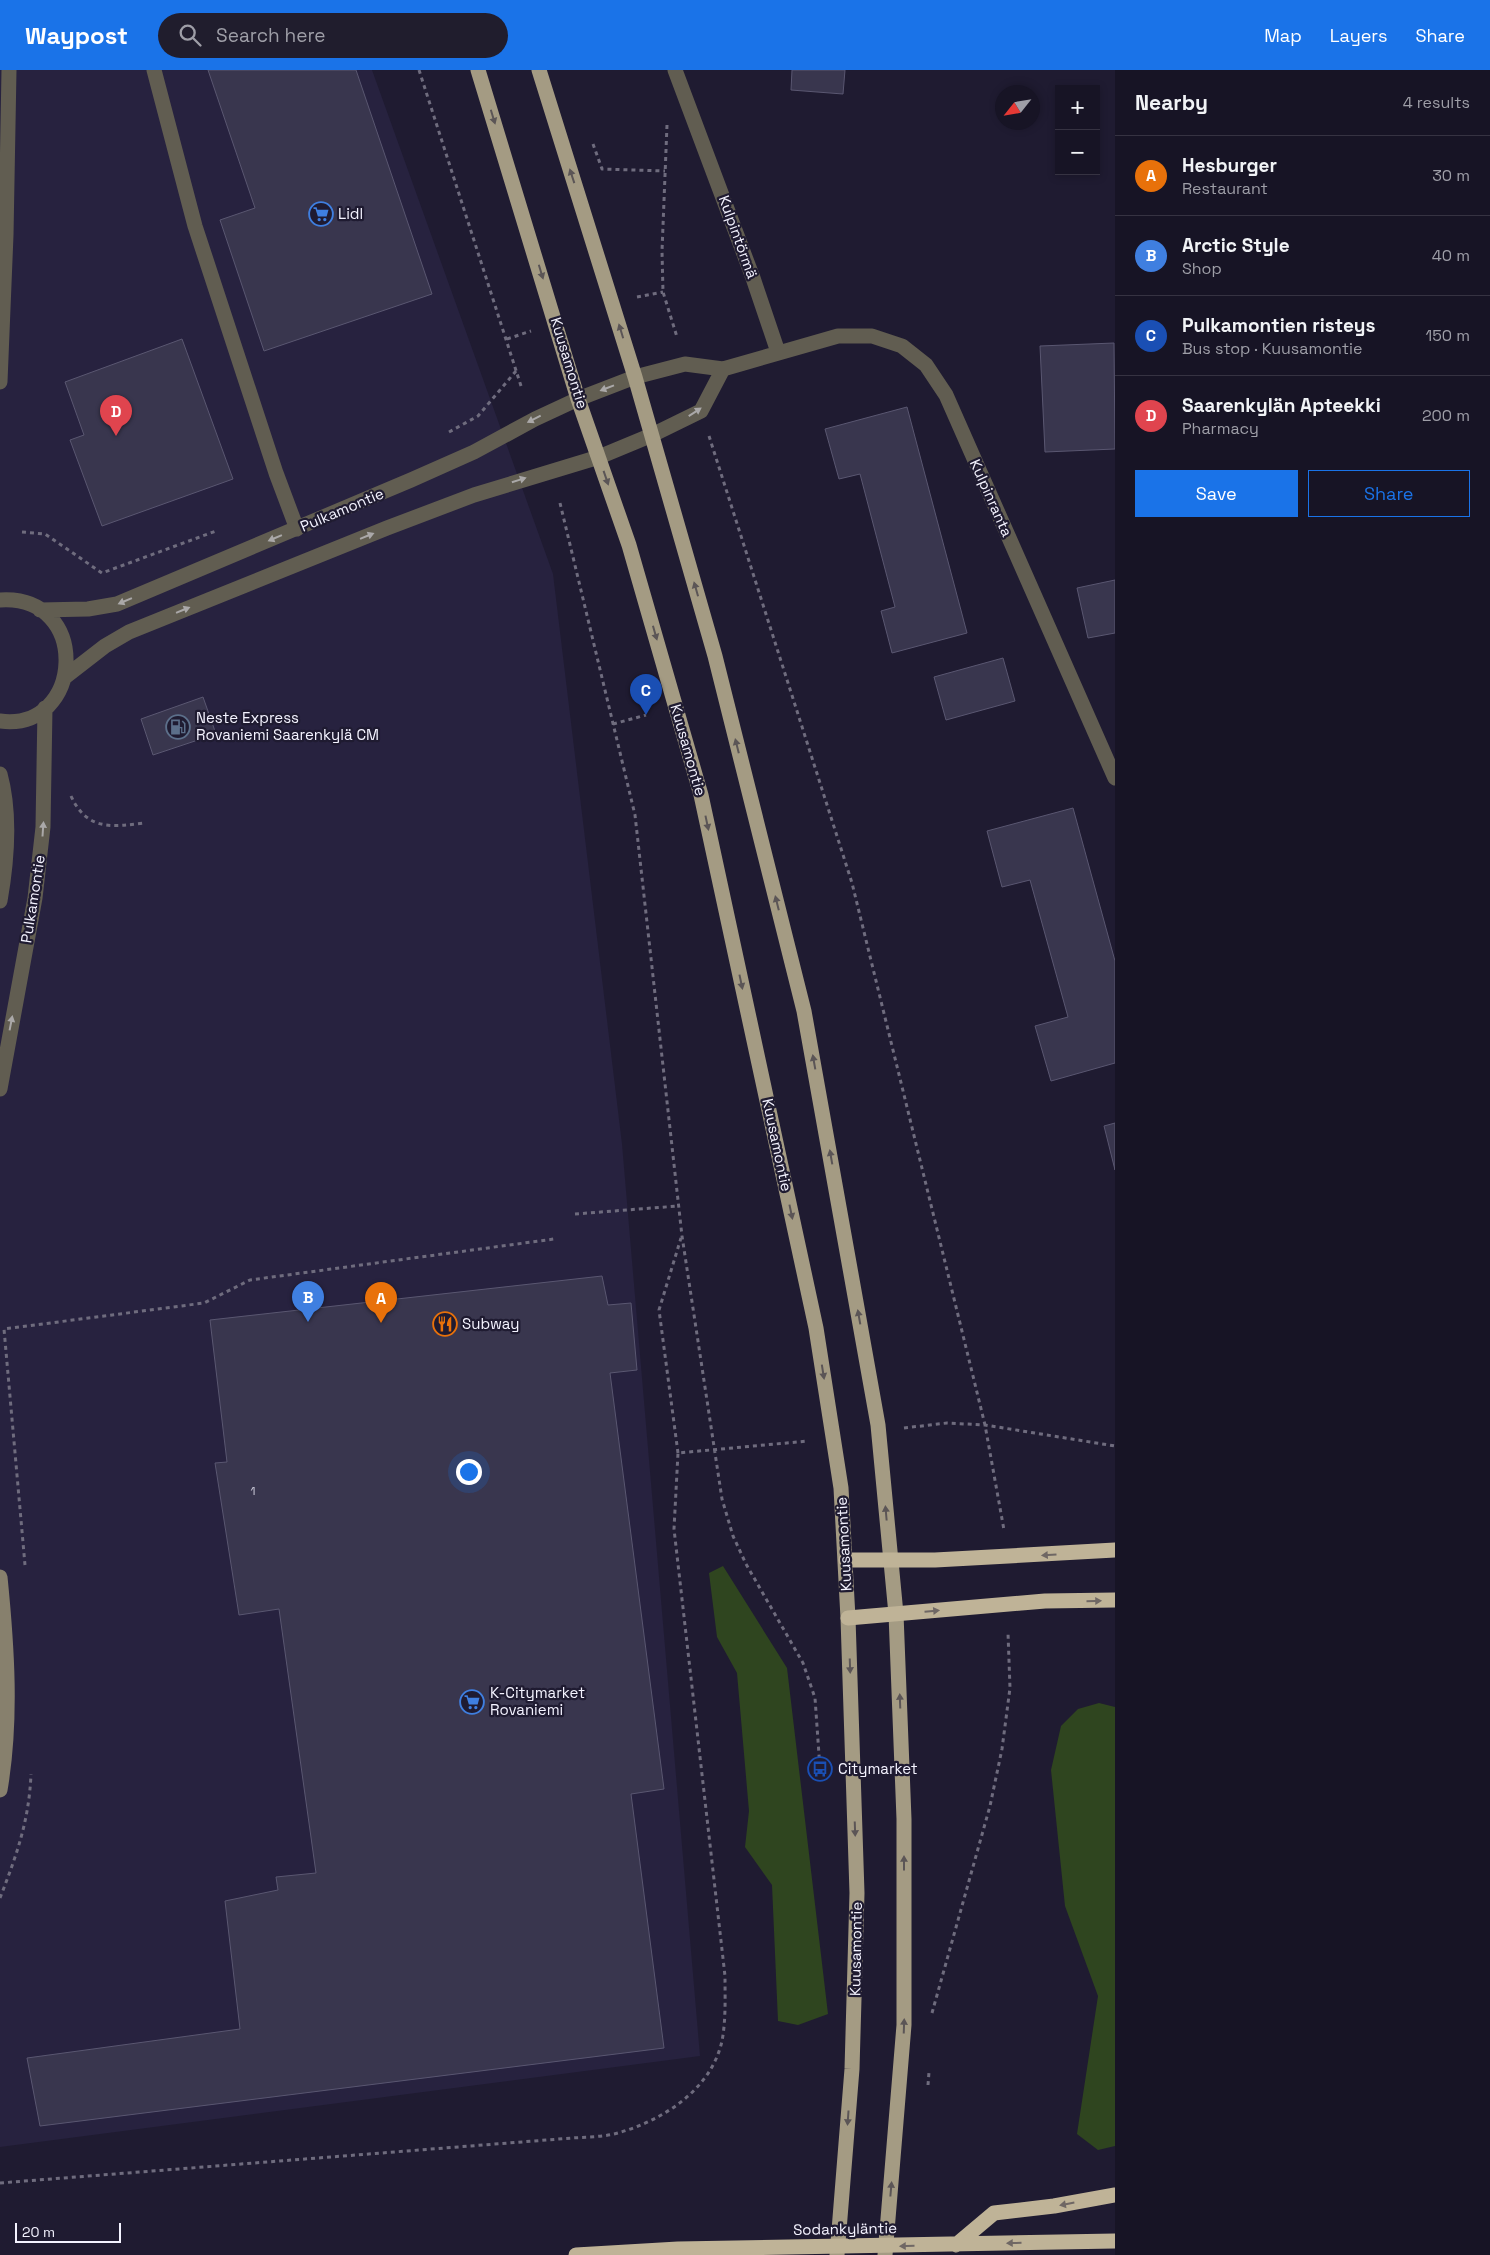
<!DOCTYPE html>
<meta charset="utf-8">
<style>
body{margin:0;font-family:"Space Grotesk",sans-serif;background:#201d2d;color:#f1f3f6}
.controls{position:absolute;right:15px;top:15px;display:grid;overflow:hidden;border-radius:0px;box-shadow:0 2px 8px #0003}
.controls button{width:45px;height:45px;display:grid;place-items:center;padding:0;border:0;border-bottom:1px solid #363342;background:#171425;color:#f1f3f6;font:25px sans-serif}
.compass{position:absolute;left:995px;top:15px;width:45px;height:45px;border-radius:50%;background:#171425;box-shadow:0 2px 8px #0003;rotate:239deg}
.scale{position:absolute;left:15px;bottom:12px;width:106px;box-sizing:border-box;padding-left:5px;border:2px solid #f4f3ff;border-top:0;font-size:14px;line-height:18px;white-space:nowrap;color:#f4f3ff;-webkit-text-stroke:4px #1f1b31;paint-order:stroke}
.you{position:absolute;left:468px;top:1401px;width:18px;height:18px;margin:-12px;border:4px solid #fff;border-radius:50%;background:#1a73e8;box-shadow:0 0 0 8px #1a73e833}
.badge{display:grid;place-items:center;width:32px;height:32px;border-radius:50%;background:#1a73e8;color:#fff;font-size:16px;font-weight:700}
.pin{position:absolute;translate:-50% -41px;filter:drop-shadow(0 1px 2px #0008)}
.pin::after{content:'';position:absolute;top:26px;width:18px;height:15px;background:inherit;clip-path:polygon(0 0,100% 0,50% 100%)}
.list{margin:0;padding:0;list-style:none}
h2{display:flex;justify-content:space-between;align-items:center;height:65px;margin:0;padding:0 20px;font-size:21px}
h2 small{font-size:16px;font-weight:400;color:#9e9ea7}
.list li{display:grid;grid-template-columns:32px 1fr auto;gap:15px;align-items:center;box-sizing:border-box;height:80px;padding:0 20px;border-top:1px solid #363342}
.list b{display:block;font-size:19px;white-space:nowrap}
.list p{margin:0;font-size:16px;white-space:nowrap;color:#9e9ea7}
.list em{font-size:16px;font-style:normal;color:#9e9ea7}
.actions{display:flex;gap:10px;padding:15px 20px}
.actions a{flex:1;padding:11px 0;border:1px solid #1a73e8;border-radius:0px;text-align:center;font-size:18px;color:#1a73e8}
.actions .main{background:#1a73e8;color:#fff}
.icon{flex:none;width:28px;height:28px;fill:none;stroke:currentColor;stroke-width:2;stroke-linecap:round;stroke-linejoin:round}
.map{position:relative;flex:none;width:1115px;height:2185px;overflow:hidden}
header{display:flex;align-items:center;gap:30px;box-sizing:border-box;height:70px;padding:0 25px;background:#1a73e8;color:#fff}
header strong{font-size:24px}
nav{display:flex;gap:28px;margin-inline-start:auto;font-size:18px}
.search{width:350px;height:45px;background:#201d2d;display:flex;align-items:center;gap:12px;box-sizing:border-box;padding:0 18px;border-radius:28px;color:#9e9ea7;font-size:19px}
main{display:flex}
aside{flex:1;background:#171425}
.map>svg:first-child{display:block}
.built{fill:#27223f}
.green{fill:#2f451f}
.building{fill:#39364e;stroke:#5a5771}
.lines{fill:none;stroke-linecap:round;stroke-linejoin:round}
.path{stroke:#6f6c7e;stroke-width:3;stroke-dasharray:4 4;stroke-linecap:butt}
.lane{stroke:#615d51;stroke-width:15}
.street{stroke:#615d51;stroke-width:15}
.secondary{stroke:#87806d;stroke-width:15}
.primary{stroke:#a49b83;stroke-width:15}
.highway{stroke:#bfb397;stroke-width:15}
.oneway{fill:#5b5556}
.oneway2{fill:#aaa8a8}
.oneway3{fill:#6f6764}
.labels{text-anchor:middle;stroke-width:4.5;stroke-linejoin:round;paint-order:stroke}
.number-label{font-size:12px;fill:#c5c4d3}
.poi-label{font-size:15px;fill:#f4f3ff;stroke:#1f1b31;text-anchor:start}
.street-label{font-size:15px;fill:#f4f3ff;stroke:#1f1b31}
</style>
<header>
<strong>Waypost</strong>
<div class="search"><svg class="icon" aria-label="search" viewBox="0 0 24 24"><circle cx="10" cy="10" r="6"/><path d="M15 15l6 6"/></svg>Search here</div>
<nav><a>Map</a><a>Layers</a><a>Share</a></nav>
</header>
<main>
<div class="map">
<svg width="1115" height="2185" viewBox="0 0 1115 2185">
<rect width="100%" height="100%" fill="#1f1b31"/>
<path class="built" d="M 0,0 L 372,0 L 553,504 L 622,1074 L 700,1986 L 0,2077 Z"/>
<path class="green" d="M 723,1496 L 787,1598 L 828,1944 L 798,1955 L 778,1951 L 772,1815 L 745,1777 L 749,1741 L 737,1603 L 717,1567 L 709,1503 Z
M 1099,1633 L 1115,1637 L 1115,2076 L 1098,2080 L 1077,2064 L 1098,1926 L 1065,1836 L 1051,1700 L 1061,1656 L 1078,1639 Z"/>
<path class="building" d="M 208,0 L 356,0 L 432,224 L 264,281 L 220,150 L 255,138 Z
M 792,0 L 845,0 L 843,24 L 791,20 Z
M 182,269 L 233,409 L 102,456 L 70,370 L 84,365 L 65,312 Z
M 1114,273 L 1115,379 L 1045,382 L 1040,276 Z
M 907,337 L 967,563 L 892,583 L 881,541 L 895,537 L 860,404 L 839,409 L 825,359 Z
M 1115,510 L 1115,563 L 1088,568 L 1077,518 Z
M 1003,588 L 1015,631 L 946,650 L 934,607 Z
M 203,627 L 216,664 L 153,685 L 141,649 Z
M 1073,738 L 1115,891 L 1115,993 L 1051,1011 L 1035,956 L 1068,947 L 1030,810 L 1002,817 L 987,761 Z
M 1115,1053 L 1115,1100 L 1104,1056 Z
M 602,1206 L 608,1235 L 631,1233 L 637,1300 L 610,1303 L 664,1719 L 631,1724 L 664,1978 L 40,2056 L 27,1988 L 240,1959 L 225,1831 L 278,1820 L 276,1807 L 316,1803 L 279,1539 L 239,1545 L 215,1393 L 227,1392 L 210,1250 Z"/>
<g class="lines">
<path class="path" d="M 419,0 L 522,319
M 667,55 L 662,181 L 663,222 L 677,267
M 593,74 L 602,99 L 665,101
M 637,227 L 663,222
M 507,269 L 531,261
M 449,362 L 478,346 L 516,301
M 709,366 L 852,813 L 985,1355 L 1004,1460
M 560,433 L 635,745 L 682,1166 L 722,1429 L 733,1466 L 746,1494 L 803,1593 L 815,1628 L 820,1699
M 22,462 L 45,464 L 102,503 L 216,461
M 613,654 L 646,645
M 71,726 C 87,761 112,757 144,753
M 575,1144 L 678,1136
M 904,1358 L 947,1353 L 985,1355 L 1115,1376
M 678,1383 L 659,1240 L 681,1168
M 25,1495 L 4,1259 L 204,1233 L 250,1210 L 554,1169
M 0,1828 C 17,1784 29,1751 31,1704
M 932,1943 L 990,1736 L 1002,1679 L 1010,1618 L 1008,1563
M 928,2015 L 929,2002
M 0,2113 L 572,2068 C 587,2067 603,2067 618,2063 C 663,2050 711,2020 722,1971 C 726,1950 725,1927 725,1906 L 674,1459 L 678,1383 L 808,1371"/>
<path class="lane" d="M 154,0 L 195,156 L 276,403 L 297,459"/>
<path class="street" d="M 675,0 L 753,208 L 778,282
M 0,312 L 6,165 L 9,0
M 0,530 C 92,524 84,662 0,651
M 40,540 L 88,539 L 117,534 L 411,410 L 474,382 L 535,349 L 578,329 L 635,307 L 685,294 L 723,299 L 838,266 L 872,266 L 902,276 L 926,295 L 946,325 L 1115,708
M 65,607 L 105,576 L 129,562 L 387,458 L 474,425 L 599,387 L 652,365 L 701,341 L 723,299
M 0,704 C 11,744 7,791 0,831
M 0,1019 L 35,828 L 43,757 L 45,638"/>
<path class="secondary" d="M 0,1507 C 7,1577 12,1650 0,1720"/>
<path class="primary" d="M 478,0 L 578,329 L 629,475 L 701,725 L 816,1258 L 841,1418 L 848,1548 L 857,1823 L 852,1999 L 837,2185
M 539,0 L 635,307 L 715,586 L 804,941 L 878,1355 L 896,1544 L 904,1749 L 904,1955 L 885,2185"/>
<path class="highway" d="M 846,1490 L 935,1490 L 1115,1480
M 848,1548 L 1045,1531 L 1115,1530
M 956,2175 L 994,2143 L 1054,2136 L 1115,2125
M 576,2185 L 678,2179 L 1115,2171"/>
</g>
<defs><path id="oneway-solid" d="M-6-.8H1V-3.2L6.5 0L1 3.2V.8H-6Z" transform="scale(1.25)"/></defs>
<g class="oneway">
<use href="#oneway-solid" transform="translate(493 47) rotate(73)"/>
<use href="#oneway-solid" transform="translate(572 106) rotate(-108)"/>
<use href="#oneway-solid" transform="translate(541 202) rotate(73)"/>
<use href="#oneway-solid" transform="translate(621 261) rotate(-107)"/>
<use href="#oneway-solid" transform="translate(606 408) rotate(71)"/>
<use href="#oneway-solid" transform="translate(696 519) rotate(-106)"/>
<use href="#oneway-solid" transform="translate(655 563) rotate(74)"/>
<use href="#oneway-solid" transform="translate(737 676) rotate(-104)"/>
<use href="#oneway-solid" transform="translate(707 753) rotate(78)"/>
<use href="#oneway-solid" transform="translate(777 833) rotate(-104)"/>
<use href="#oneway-solid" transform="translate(741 912) rotate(78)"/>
<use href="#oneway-solid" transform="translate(814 992) rotate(-100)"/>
<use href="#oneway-solid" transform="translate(831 1087) rotate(-100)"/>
<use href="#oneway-solid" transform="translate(791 1142) rotate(78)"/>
<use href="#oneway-solid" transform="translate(859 1247) rotate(-100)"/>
<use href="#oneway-solid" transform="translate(823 1302) rotate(81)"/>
<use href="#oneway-solid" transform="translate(886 1443) rotate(-95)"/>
<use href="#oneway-solid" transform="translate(850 1596) rotate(88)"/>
<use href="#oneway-solid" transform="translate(900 1631) rotate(-92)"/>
<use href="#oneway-solid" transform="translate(855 1759) rotate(88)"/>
<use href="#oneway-solid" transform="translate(904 1793) rotate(-90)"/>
<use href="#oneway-solid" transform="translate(904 1956) rotate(-88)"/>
<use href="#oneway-solid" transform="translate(848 2048) rotate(94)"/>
<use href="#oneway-solid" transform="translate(891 2119) rotate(-85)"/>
</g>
<g class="oneway2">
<use href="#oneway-solid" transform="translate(607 318) rotate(159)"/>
<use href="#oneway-solid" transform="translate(695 342) rotate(-33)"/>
<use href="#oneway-solid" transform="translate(534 349) rotate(153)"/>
<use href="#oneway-solid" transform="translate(519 410) rotate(-18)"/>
<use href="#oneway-solid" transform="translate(367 466) rotate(-22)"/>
<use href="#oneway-solid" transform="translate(275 468) rotate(157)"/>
<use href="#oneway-solid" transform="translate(125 531) rotate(157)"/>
<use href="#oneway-solid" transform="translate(183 540) rotate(-22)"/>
<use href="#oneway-solid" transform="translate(43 759) rotate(-86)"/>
<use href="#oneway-solid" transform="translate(11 953) rotate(-79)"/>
</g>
<g class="oneway3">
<use href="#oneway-solid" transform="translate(1049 1485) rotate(176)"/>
<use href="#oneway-solid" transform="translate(1094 1531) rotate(-1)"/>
<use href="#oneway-solid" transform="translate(932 1541) rotate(-5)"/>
<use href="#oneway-solid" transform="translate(1067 2134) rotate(169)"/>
<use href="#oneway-solid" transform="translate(1014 2173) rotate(179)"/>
<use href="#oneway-solid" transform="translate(907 2176) rotate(179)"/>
</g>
<defs>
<g id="supermarket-ring" transform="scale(1.25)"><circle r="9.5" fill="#1f1b31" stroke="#3f7fe0" stroke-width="1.5"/><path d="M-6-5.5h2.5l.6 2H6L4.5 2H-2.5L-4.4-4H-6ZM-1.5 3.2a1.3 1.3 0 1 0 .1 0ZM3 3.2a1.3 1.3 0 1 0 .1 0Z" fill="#3f7fe0"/></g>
<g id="fuel-ring" transform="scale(1.25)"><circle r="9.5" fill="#1f1b31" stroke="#5c6f8a" stroke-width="1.5"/><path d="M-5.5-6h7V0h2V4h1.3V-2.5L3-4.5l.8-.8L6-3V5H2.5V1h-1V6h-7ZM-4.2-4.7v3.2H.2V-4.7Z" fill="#5c6f8a"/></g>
<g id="restaurant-ring" transform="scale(1.25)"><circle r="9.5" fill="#1f1b31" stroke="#e8710a" stroke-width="1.5"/><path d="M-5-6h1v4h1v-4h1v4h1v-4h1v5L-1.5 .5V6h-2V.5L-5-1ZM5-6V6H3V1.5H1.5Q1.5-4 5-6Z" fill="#e8710a"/></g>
<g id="bus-ring" transform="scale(1.25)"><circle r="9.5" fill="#1f1b31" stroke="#1a4fb4" stroke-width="1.5"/><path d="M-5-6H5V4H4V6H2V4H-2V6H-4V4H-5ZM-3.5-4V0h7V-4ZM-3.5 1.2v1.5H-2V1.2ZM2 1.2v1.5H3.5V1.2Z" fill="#1a4fb4"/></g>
</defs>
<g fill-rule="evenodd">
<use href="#supermarket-ring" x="321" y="144"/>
<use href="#fuel-ring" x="178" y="657"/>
<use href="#restaurant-ring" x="445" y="1254"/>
<use href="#supermarket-ring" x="472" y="1632"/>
<use href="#bus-ring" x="820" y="1699"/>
</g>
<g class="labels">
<g class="number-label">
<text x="253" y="1425">1</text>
</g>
<g class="poi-label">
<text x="338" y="149">Lidl</text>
<text x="196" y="653">Neste Express<tspan x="196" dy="17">Rovaniemi Saarenkylä CM</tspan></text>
<text x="462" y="1259">Subway</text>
<text x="490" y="1628">K-Citymarket<tspan x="490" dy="17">Rovaniemi</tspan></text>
<text x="838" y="1704">Citymarket</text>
</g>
<g class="street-label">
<text transform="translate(738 167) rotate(70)" y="5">Kulpintörmä</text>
<text transform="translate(569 293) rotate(73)" y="5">Kuusamontie</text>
<text transform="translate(991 428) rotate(66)" y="5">Kulpinranta</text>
<text transform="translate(342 440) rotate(-23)" y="5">Pulkamontie</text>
<text transform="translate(688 680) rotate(74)" y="5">Kuusamontie</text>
<text transform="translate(33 829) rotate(-81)" y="5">Pulkamontie</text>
<text transform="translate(777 1075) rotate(78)" y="5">Kuusamontie</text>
<text transform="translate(844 1474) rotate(-93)" y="5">Kuusamontie</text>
<text transform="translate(856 1879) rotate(-89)" y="5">Kuusamontie</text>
<text transform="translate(845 2159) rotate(-1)" y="5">Sodankyläntie</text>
</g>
</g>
</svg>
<div class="controls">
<button>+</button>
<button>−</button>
</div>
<svg class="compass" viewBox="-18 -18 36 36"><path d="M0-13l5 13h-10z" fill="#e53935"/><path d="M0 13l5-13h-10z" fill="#9e9ea7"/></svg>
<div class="scale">20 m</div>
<div class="you"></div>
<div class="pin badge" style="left:381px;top:1253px;background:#e8710a">A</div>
<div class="pin badge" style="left:308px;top:1252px;background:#3f7fe0">B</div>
<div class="pin badge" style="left:646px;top:645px;background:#1a4fb4">C</div>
<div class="pin badge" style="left:116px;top:366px;background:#e0444e">D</div>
</div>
<aside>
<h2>Nearby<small>4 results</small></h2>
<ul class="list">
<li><span class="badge" style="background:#e8710a">A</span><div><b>Hesburger</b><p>Restaurant</p></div><em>30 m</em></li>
<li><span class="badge" style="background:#3f7fe0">B</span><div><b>Arctic Style</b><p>Shop</p></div><em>40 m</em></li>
<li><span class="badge" style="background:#1a4fb4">C</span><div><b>Pulkamontien risteys</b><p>Bus stop · Kuusamontie</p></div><em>150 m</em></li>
<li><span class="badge" style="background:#e0444e">D</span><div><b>Saarenkylän Apteekki</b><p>Pharmacy</p></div><em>200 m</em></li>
</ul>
<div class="actions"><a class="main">Save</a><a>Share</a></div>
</aside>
</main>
